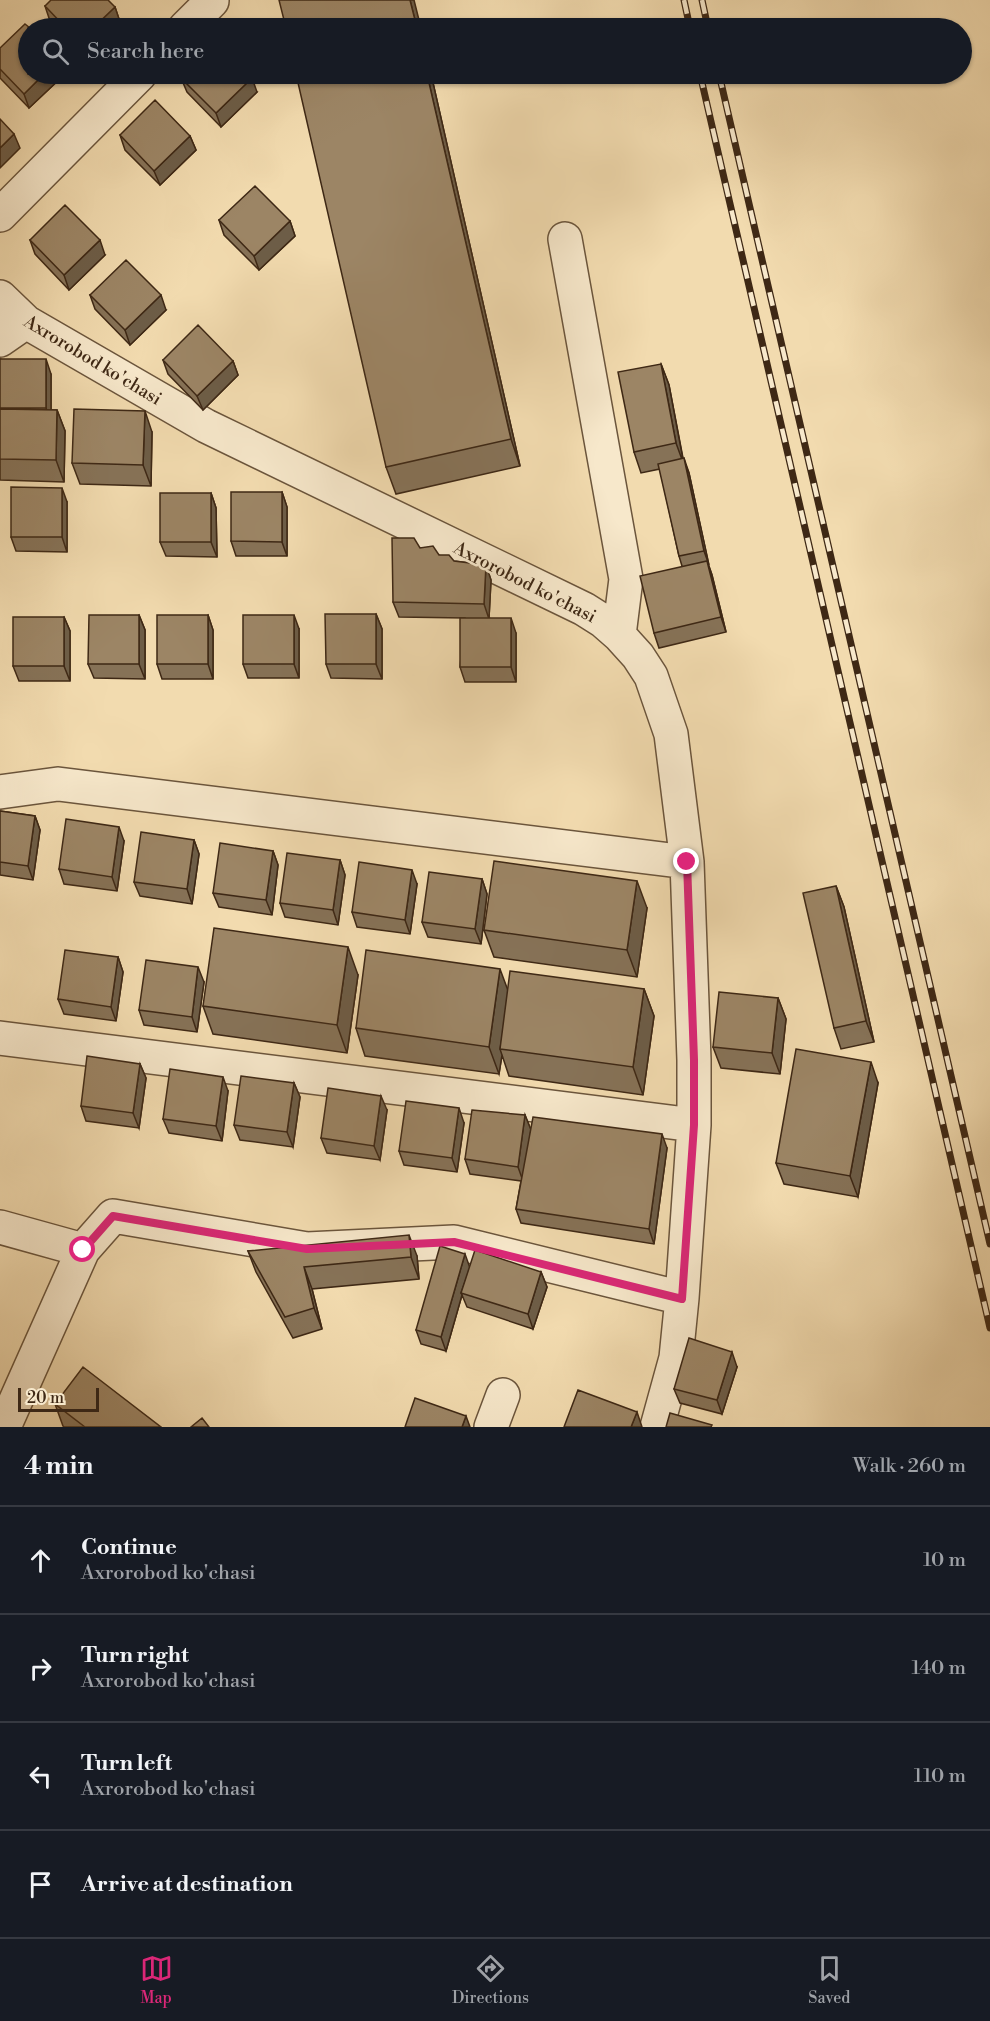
<!DOCTYPE html>
<meta charset="utf-8">
<style>
body{margin:0;font-family:"Libre Bodoni",serif;background:#20242c;color:#f1f3f6}
.scale{position:absolute;left:18px;bottom:15px;width:81px;box-sizing:border-box;padding-left:6px;border:3px solid #3e2815;border-top:0;font-size:16px;line-height:21px;white-space:nowrap;color:#3e2815;-webkit-text-stroke:4px #f7e8cb;paint-order:stroke}
.stop{position:absolute;width:18px;height:18px;margin:-14px;border:4px solid #db2777;border-radius:50%;background:#fff}
.stop.end{background:#db2777;border-color:#fff;box-shadow:0 2px 6px #0008}
.list{margin:0;padding:0;list-style:none}
h2{display:flex;justify-content:space-between;align-items:center;height:78px;margin:0;padding:0 24px;font-size:26px}
h2 small{font-size:20px;font-weight:400;color:#9ea1a6}
.list li{display:grid;grid-template-columns:39px 1fr auto;gap:18px;align-items:center;box-sizing:border-box;height:108px;padding:0 24px;border-top:2px solid #363941}
.list b{display:block;font-size:22px;white-space:nowrap}
.list p{margin:0;font-size:20px;white-space:nowrap;color:#9ea1a6}
.list em{font-size:20px;font-style:normal;color:#9ea1a6}
.icon{flex:none;width:33px;height:33px;fill:none;stroke:currentColor;stroke-width:2;stroke-linecap:round;stroke-linejoin:round}
.map{position:relative;flex:none;width:990px;height:1427px;overflow:hidden}
.search{position:absolute;background:#171b24;box-shadow:0 2px 4px #0004;left:18px;right:18px;top:18px;height:66px;display:flex;align-items:center;gap:15px;box-sizing:border-box;padding:0 21px;border-radius:33px;color:#9ea1a6;font-size:22px}
.sheet{height:510px;background:#171b24}
nav{display:flex;justify-content:space-around;align-items:center;box-sizing:border-box;height:84px;border-top:2px solid #363941;background:#171b24;font-size:16px;color:#9ea1a6}
nav a{display:grid;justify-items:center;gap:3px}
nav .on{color:#db2777}
.map>svg:first-child{display:block}
.lines{fill:none;stroke-linecap:round;stroke-linejoin:round}
.minor-casing{stroke:#6b553c;stroke-width:36}
.minor{stroke:#f7e8cb;stroke-width:33}
.rail-casing{stroke:#3e2815;stroke-width:7}
.rail{stroke:#f7e8cb;stroke-width:4.5;stroke-dasharray:14;stroke-linecap:butt}
.wall{fill:#867257;stroke:#3e2815;stroke-width:1.5}
.shaded-wall{fill:#6d5d47;stroke:#3e2815;stroke-width:1.5}
.building{fill:#9c8565;stroke:#3e2815;stroke-width:1.5}
.route{stroke:#db2777;stroke-width:8}
.labels{text-anchor:middle;stroke-width:5;stroke-linejoin:round;paint-order:stroke}
.street-label{font-size:18px;fill:#3e2815;stroke:#f7e8cb}
</style>
<div class="map">
<svg width="990" height="1427" viewBox="0 0 990 1427">
<rect width="100%" height="100%" fill="#f2dbaf"/>
<filter id="stains"><feTurbulence type="fractalNoise" baseFrequency=".00333" numOctaves="4"/><feColorMatrix values="0 0 0 0 .2 0 0 0 0 .09 0 0 0 0 .02 0 0 0 .5 -.17"/></filter>
<radialGradient id="worn" r=".72"><stop offset=".6" stop-color="#630" stop-opacity="0"/><stop offset="1" stop-color="#630" stop-opacity=".3"/></radialGradient>
<g class="lines">
<g class="minor-casing">
<path id="minor" d="M 185,28 L 212,1
M 0,215 L 140,74
M 565,239 L 626,579 L 619,635
M 0,297 L 26,322 L 206,426 L 584,609 L 603,621 L 619,635 L 638,656 L 651,676 L 671,734 L 687,862 L 694,1060 L 694,1125 L 682,1298 L 676,1358 L 657,1427
M 0,340 L 26,322
M 0,792 L 58,784 L 687,862
M 0,1038 L 694,1125
M 0,1227 L 83,1250
M 4,1427 L 83,1250 L 113,1216 L 307,1249 L 454,1242 L 682,1298
M 491,1427 L 503,1395"/>
</g>
<use href="#minor" class="minor"/>
<g class="rail-casing">
<path id="rail" d="M 684,0 L 690,28
M 702,0 L 708,28
M 700,74 L 990,1328
M 719,74 L 990,1244"/>
</g>
<use href="#rail" class="rail"/>
</g>
<path class="wall" d="M 45,6 L 115,7 L 120,22 L 113,28 L 57,28 L 50,21 Z
M 0,48 L 28,74 L 65,74 L 29,108 L 0,78 Z
M 431,74 L 520,466 L 396,494 L 386,467 Z
M 181,78 L 257,92 L 221,127 L 187,92 Z
M 120,135 L 190,136 L 196,150 L 160,185 L 125,150 Z
M 219,220 L 290,221 L 295,236 L 259,270 L 224,235 Z
M 30,240 L 105,255 L 69,290 L 35,254 Z
M 90,295 L 166,310 L 130,345 L 95,309 Z
M 0,359 L 51,374 L 51,410 L 57,410 L 65,431 L 64,482 L 0,480 Z
M 163,360 L 233,361 L 238,375 L 203,410 L 168,374 Z
M 661,364 L 669,385 L 683,458 L 689,473 L 709,566 L 712,575 L 726,632 L 659,648 L 654,633 L 682,566 L 679,556 L 660,469 L 641,473 L 634,452 Z
M 152,432 L 151,486 L 80,484 L 72,463 Z
M 282,492 L 287,507 L 287,556 L 236,556 L 231,541 Z
M 211,493 L 216,508 L 217,557 L 166,556 L 160,542 Z
M 67,502 L 67,552 L 16,551 L 11,537 Z
M 420,548 L 454,561 L 486,565 L 491,580 L 489,618 L 516,633 L 516,682 L 465,682 L 460,667 L 465,618 L 399,617 L 393,602 Z
M 376,614 L 382,629 L 382,679 L 331,678 L 326,664 Z
M 139,615 L 145,630 L 145,679 L 94,678 L 88,664 Z
M 208,615 L 213,630 L 213,679 L 162,679 L 157,664 Z
M 64,617 L 70,631 L 70,681 L 19,681 L 13,666 Z
M 299,629 L 299,678 L 248,678 L 243,664 Z
M 0,811 L 35,816 L 40,830 L 33,880 L 0,875 Z
M 194,840 L 199,854 L 192,904 L 140,896 L 134,882 Z
M 124,841 L 117,891 L 64,884 L 59,869 Z
M 273,851 L 278,865 L 272,915 L 219,907 L 213,893 Z
M 340,860 L 345,875 L 338,925 L 285,917 L 280,903 Z
M 482,879 L 487,894 L 481,944 L 428,937 L 422,922 Z
M 417,884 L 410,934 L 357,927 L 352,912 Z
M 836,886 L 844,907 L 874,1042 L 841,1049 L 834,1028 Z
M 647,908 L 637,977 L 494,957 L 484,930 Z
M 118,957 L 123,972 L 116,1021 L 64,1014 L 58,999 Z
M 358,975 L 347,1053 L 213,1034 L 203,1006 Z
M 204,982 L 197,1032 L 144,1025 L 139,1010 Z
M 644,989 L 654,1016 L 643,1095 L 509,1076 L 502,1055 L 499,1074 L 365,1056 L 356,1028 Z
M 778,998 L 786,1019 L 780,1074 L 721,1068 L 713,1047 Z
M 140,1064 L 146,1078 L 139,1128 L 86,1121 L 81,1106 Z
M 294,1083 L 300,1097 L 293,1147 L 240,1140 L 234,1125 Z
M 878,1083 L 858,1197 L 784,1184 L 776,1163 Z
M 228,1091 L 222,1141 L 169,1133 L 163,1119 Z
M 387,1110 L 380,1160 L 327,1153 L 321,1138 Z
M 525,1115 L 531,1130 L 667,1148 L 654,1244 L 521,1223 L 516,1209 L 521,1181 L 470,1174 L 465,1159 Z
M 464,1123 L 457,1172 L 404,1165 L 399,1151 Z
M 248,1251 L 417,1256 L 419,1279 L 312,1289 L 322,1329 L 293,1338 L 256,1272 Z
M 470,1267 L 541,1272 L 547,1287 L 533,1329 L 467,1307 L 462,1295 L 446,1351 L 421,1344 L 416,1330 Z
M 737,1367 L 722,1414 L 680,1403 L 674,1389 Z
M 55,1404 L 161,1427 L 64,1427 L 63,1426 Z"/>
<path class="shaded-wall" d="M 410,0 L 414,0 L 421,28 L 417,28 Z
M 115,7 L 120,22 L 113,28 L 93,28 Z
M 44,74 L 65,74 L 29,108 L 24,94 Z
M 427,74 L 431,74 L 520,466 L 511,439 Z
M 252,78 L 257,92 L 221,127 L 216,113 Z
M 14,134 L 20,148 L 0,168 L 0,148 Z
M 190,136 L 196,150 L 160,185 L 154,171 Z
M 290,221 L 295,236 L 259,270 L 254,256 Z
M 100,240 L 105,255 L 69,290 L 64,275 Z
M 161,295 L 166,310 L 130,345 L 125,330 Z
M 46,359 L 51,374 L 51,423 L 46,408 Z
M 233,361 L 238,375 L 203,410 L 197,396 Z
M 661,364 L 669,385 L 684,465 L 676,443 Z
M 57,410 L 65,431 L 64,482 L 56,460 Z
M 145,411 L 152,432 L 151,486 L 143,465 Z
M 684,458 L 689,473 L 709,565 L 704,551 Z
M 62,488 L 67,502 L 67,552 L 62,537 Z
M 282,492 L 287,507 L 287,556 L 282,542 Z
M 211,493 L 216,508 L 217,557 L 211,542 Z
M 707,561 L 712,575 L 726,632 L 721,617 Z
M 486,565 L 491,580 L 489,619 L 484,604 Z
M 376,614 L 382,629 L 382,679 L 376,664 Z
M 139,615 L 145,630 L 145,679 L 139,664 Z
M 208,615 L 213,630 L 213,679 L 208,664 Z
M 294,615 L 299,629 L 299,678 L 294,664 Z
M 64,617 L 70,631 L 70,681 L 64,666 Z
M 511,618 L 516,633 L 516,682 L 511,667 Z
M 35,816 L 40,830 L 33,880 L 28,866 Z
M 119,827 L 124,841 L 117,891 L 112,877 Z
M 194,840 L 199,854 L 192,904 L 187,889 Z
M 273,851 L 278,865 L 272,915 L 266,900 Z
M 340,860 L 345,875 L 338,925 L 333,910 Z
M 412,870 L 417,884 L 410,934 L 405,920 Z
M 482,879 L 487,894 L 481,944 L 475,929 Z
M 637,881 L 647,908 L 637,977 L 627,950 Z
M 836,886 L 844,907 L 874,1042 L 866,1021 Z
M 348,947 L 358,975 L 347,1053 L 337,1025 Z
M 118,957 L 123,972 L 116,1021 L 111,1007 Z
M 198,967 L 204,982 L 197,1032 L 192,1017 Z
M 500,969 L 510,996 L 500,1049 L 502,1055 L 499,1074 L 489,1047 Z
M 644,989 L 654,1016 L 643,1095 L 633,1067 Z
M 778,998 L 786,1019 L 780,1074 L 772,1053 Z
M 871,1062 L 878,1083 L 858,1197 L 850,1176 Z
M 140,1064 L 146,1078 L 139,1128 L 133,1113 Z
M 223,1077 L 228,1091 L 222,1141 L 216,1126 Z
M 294,1083 L 300,1097 L 293,1147 L 287,1132 Z
M 381,1096 L 387,1110 L 380,1160 L 374,1146 Z
M 459,1108 L 464,1123 L 457,1172 L 452,1158 Z
M 525,1115 L 531,1130 L 523,1181 L 518,1167 Z
M 662,1134 L 667,1148 L 654,1244 L 649,1229 Z
M 409,1235 L 417,1256 L 419,1279 L 411,1257 Z
M 465,1254 L 470,1268 L 461,1293 L 462,1295 L 446,1351 L 441,1337 Z
M 304,1267 L 312,1289 L 322,1329 L 314,1308 Z
M 541,1272 L 547,1287 L 533,1329 L 528,1314 Z
M 732,1352 L 737,1367 L 722,1414 L 717,1400 Z
M 637,1412 L 642,1427 L 631,1427 Z
M 466,1416 L 470,1427 L 462,1427 Z"/>
<path class="building" d="M 51,0 L 108,0 L 115,7 L 93,28 L 66,28 L 45,6 Z
M 279,0 L 410,0 L 417,28 L 286,28 Z
M 25,24 L 30,28 L 28,28 L 28,74 L 44,74 L 24,94 L 0,69 L 0,48 Z
M 186,74 L 248,74 L 252,78 L 216,113 L 181,78 Z
M 296,74 L 427,74 L 511,439 L 386,467 Z
M 155,100 L 190,136 L 154,171 L 120,135 Z
M 0,119 L 14,134 L 0,148 Z
M 255,186 L 290,221 L 254,256 L 219,220 Z
M 65,205 L 100,240 L 64,275 L 30,240 Z
M 126,260 L 161,295 L 125,330 L 90,295 Z
M 198,325 L 233,361 L 197,396 L 163,360 Z
M 0,359 L 46,359 L 46,408 L 0,408 Z
M 661,364 L 676,443 L 634,452 L 618,372 Z
M 0,409 L 57,410 L 56,460 L 0,459 Z
M 74,409 L 145,411 L 143,465 L 72,463 Z
M 684,458 L 704,551 L 679,556 L 658,464 Z
M 11,487 L 62,488 L 62,537 L 11,537 Z
M 231,492 L 282,492 L 282,542 L 231,541 Z
M 160,493 L 211,493 L 211,542 L 160,542 Z
M 392,538 L 414,538 L 420,548 L 433,546 L 439,555 L 449,555 L 454,561 L 486,565 L 484,604 L 393,602 Z
M 707,561 L 721,617 L 654,633 L 640,576 Z
M 325,614 L 376,614 L 376,664 L 326,664 Z
M 89,615 L 139,615 L 139,664 L 88,664 Z
M 157,615 L 208,615 L 208,664 L 157,664 Z
M 243,615 L 294,615 L 294,664 L 243,664 Z
M 13,617 L 64,617 L 64,666 L 13,666 Z
M 460,618 L 511,618 L 511,667 L 460,667 Z
M 0,811 L 35,816 L 28,866 L 0,862 Z
M 66,819 L 119,827 L 112,877 L 59,869 Z
M 141,832 L 194,840 L 187,889 L 134,882 Z
M 220,843 L 273,851 L 266,900 L 213,893 Z
M 287,853 L 340,860 L 333,910 L 280,903 Z
M 494,861 L 637,881 L 627,950 L 484,930 Z
M 359,862 L 412,870 L 405,920 L 352,912 Z
M 429,872 L 482,879 L 475,929 L 422,922 Z
M 836,886 L 866,1021 L 834,1028 L 803,893 Z
M 214,928 L 348,947 L 337,1025 L 203,1006 Z
M 65,950 L 118,957 L 111,1007 L 58,999 Z
M 366,950 L 500,969 L 489,1047 L 356,1028 Z
M 146,960 L 198,967 L 192,1017 L 139,1010 Z
M 510,971 L 644,989 L 633,1067 L 500,1049 Z
M 719,992 L 778,998 L 772,1053 L 713,1047 Z
M 796,1049 L 871,1062 L 850,1176 L 776,1163 Z
M 87,1056 L 140,1064 L 133,1113 L 81,1106 Z
M 170,1069 L 223,1077 L 216,1126 L 163,1119 Z
M 241,1076 L 294,1083 L 287,1132 L 234,1125 Z
M 328,1088 L 381,1096 L 374,1146 L 321,1138 Z
M 406,1101 L 459,1108 L 452,1158 L 399,1151 Z
M 472,1110 L 525,1115 L 518,1167 L 465,1159 Z
M 533,1117 L 662,1134 L 649,1229 L 516,1209 Z
M 409,1235 L 411,1257 L 304,1267 L 314,1308 L 285,1317 L 248,1251 Z
M 440,1246 L 465,1254 L 441,1337 L 416,1330 Z
M 475,1250 L 541,1272 L 528,1314 L 461,1293 Z
M 689,1338 L 732,1352 L 717,1400 L 674,1389 Z
M 83,1367 L 161,1427 L 85,1427 L 55,1404 Z
M 578,1390 L 637,1412 L 631,1427 L 564,1427 Z
M 415,1398 L 466,1416 L 462,1427 L 405,1427 Z
M 670,1413 L 712,1425 L 711,1427 L 666,1427 Z
M 202,1418 L 209,1427 L 191,1427 Z"/>
<g class="lines">
<path class="route" d="M 83,1250 L 113,1216 L 307,1249 L 454,1242 L 682,1299 L 694,1125 L 694,1060 L 687,862"/>
</g>
<g class="labels">
<g class="street-label">
<text transform="translate(93 360) rotate(31)" y="6">Axrorobod ko'chasi</text>
<text transform="translate(525 582) rotate(27)" y="6">Axrorobod ko'chasi</text>
</g>
</g>
<rect width="100%" height="100%" filter="url(#stains)"/>
<rect width="100%" height="100%" fill="url(#worn)"/>
</svg>
<div class="scale">20 m</div>
<div class="stop" style="left:83px;top:1250px"></div>
<div class="stop end" style="left:687px;top:862px"></div>
<div class="search"><svg class="icon" aria-label="search" viewBox="0 0 24 24"><circle cx="10" cy="10" r="6"/><path d="M15 15l6 6"/></svg>Search here</div>
</div>
<section class="sheet">
<h2>4 min<small>Walk · 260 m</small></h2>
<ul class="list">
<li><svg class="icon" aria-label="ahead" viewBox="0 0 24 24"><path d="M12 20V5M6 11l6-6 6 6"/></svg><div><b>Continue</b><p>Axrorobod ko'chasi</p></div><em>10 m</em></li>
<li><svg class="icon" aria-label="right" viewBox="0 0 24 24"><path d="M7 20v-9h11M14 6l5 5-5 5"/></svg><div><b>Turn right</b><p>Axrorobod ko'chasi</p></div><em>140 m</em></li>
<li><svg class="icon" aria-label="left" viewBox="0 0 24 24"><path d="M17 20v-9H6M10 6l-5 5 5 5"/></svg><div><b>Turn left</b><p>Axrorobod ko'chasi</p></div><em>110 m</em></li>
<li><svg class="icon" aria-label="arrive" viewBox="0 0 24 24"><path d="M6 21V4h12l-3 4 3 4H6"/></svg><div><b>Arrive at destination</b></div></li>
</ul>
</section>
<nav>
<a class="on"><svg class="icon" aria-label="map" viewBox="0 0 24 24"><path d="M3 6l6-2 6 2 6-2v14l-6 2-6-2-6 2zM9 4v14M15 6v14"/></svg>Map</a>
<a><svg class="icon" aria-label="directions" viewBox="0 0 24 24"><path d="M12 3l9 9-9 9-9-9zM9 14v-3h6M13 9l2 2-2 2"/></svg>Directions</a>
<a><svg class="icon" aria-label="saved" viewBox="0 0 24 24"><path d="M7 4h10v16l-5-4-5 4z"/></svg>Saved</a>
</nav>
